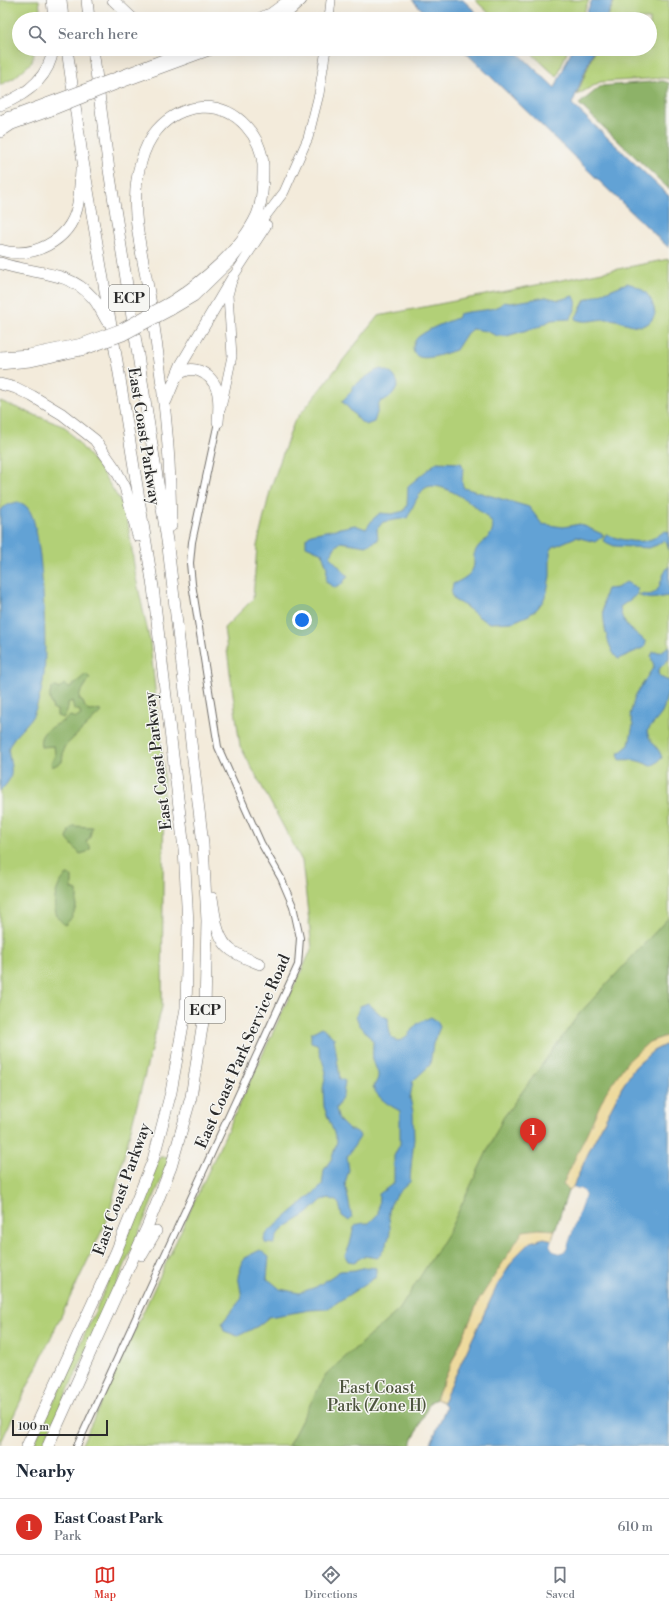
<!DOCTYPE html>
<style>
body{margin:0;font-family:"Libre Bodoni",serif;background:#f2f2f3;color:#1f2937}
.scale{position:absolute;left:12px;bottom:10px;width:96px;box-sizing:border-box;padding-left:4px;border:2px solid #2b2b2b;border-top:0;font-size:11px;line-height:14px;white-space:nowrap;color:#2b2b2b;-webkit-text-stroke:3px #f6f6f2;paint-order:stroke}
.you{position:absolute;left:302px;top:620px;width:14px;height:14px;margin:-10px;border:3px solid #fff;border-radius:50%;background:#1a73e8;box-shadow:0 0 0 6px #1a73e833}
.badge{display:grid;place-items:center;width:26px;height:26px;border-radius:50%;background:#d93025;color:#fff;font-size:13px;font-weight:700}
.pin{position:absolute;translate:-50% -33px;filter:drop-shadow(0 1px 2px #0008)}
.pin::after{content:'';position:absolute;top:21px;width:14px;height:12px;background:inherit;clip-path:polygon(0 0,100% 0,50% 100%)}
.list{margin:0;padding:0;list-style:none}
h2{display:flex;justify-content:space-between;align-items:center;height:52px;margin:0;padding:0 16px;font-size:17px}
h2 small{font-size:13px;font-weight:400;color:#747a83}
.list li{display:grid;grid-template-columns:26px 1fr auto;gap:12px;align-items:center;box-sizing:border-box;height:56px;padding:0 16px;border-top:1px solid #e0e1e3}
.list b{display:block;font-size:15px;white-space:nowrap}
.list p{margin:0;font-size:13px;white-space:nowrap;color:#747a83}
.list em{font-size:13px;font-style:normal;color:#747a83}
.icon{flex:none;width:22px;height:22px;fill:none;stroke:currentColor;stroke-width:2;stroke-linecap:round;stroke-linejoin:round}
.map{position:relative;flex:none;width:669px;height:1446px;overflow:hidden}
.search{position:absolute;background:#fff;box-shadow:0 4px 16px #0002;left:12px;right:12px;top:12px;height:44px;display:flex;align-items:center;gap:10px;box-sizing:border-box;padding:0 14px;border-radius:22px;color:#747a83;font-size:15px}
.sheet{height:108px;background:#fff}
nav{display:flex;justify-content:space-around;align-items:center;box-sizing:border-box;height:56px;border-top:1px solid #e0e1e3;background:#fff;font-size:11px;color:#747a83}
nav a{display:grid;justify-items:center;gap:2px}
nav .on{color:#d93025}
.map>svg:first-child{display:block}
.green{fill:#b2d077;stroke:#6e7e51}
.forest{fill:#8db268;stroke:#5c6e4a}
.sand{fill:#eeda9e;stroke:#8c8264}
.water{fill:#62a2d5;stroke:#466680}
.pier{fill:#f3ebdb}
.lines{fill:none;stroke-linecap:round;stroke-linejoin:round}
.minor-casing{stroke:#716e69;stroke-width:8}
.primary-casing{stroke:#716e69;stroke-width:10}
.motorway-casing{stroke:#716e69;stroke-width:12}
.minor{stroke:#fff;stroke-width:6}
.primary{stroke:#fff;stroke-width:9}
.motorway{stroke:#fff;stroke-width:11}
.primary-bridge-casing{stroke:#716e69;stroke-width:10;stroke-linecap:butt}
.motorway-bridge-casing{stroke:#716e69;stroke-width:12;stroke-linecap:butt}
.primary-bridge{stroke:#fff;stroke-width:9}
.motorway-bridge{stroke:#fff;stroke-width:11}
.labels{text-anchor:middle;stroke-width:3;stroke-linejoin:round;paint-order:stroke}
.shield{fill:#f6f6f2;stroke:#686867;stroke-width:1}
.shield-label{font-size:15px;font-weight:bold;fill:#2b2b2b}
.street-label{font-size:16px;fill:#2b2b2b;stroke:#f6f6f2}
.park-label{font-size:16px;fill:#4d543e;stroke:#f6f6f2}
</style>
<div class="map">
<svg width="669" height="1446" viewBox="0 0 669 1446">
<rect width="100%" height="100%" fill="#f6f6f2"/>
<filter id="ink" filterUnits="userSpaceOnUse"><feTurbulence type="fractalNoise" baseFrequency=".025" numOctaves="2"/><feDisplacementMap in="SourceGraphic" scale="8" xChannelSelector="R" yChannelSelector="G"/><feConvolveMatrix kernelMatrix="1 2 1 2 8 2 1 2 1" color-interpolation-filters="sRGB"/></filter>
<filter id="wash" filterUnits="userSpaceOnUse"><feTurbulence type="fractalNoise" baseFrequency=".012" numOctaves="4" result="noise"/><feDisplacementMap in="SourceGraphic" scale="16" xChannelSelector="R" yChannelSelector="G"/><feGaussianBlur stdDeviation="0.9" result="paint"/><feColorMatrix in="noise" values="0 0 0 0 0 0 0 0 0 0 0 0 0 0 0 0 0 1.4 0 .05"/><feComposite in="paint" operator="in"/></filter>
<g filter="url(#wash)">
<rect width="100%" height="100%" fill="#f3ebdb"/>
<path class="green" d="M 0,0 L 39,0 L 41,19 L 19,19 L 19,49 L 35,49 L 32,62 L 14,78 L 0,85 Z
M 475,0 L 589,0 L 581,19 L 495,19 Z
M 615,0 L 669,0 L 669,79 L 664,78 L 600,82 L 577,95 L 595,49 L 650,49 L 650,19 L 607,19 Z
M 527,49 L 568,49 L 557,77 Z
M 669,259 L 669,1035 L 649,1042 L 563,1184 L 568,1191 L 555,1230 L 539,1229 L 479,1300 L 436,1399 L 430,1402 L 410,1446 L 81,1446 L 312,948 L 302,861 L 240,746 L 224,628 L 253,599 L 257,546 L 271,487 L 294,422 L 378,316 Z
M 0,401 L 65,427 L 98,466 L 126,510 L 136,578 L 150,642 L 164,772 L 162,1007 L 108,1218 L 0,1444 Z
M 160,1157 L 171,1157 L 107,1307 L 42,1446 L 33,1446 L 99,1303 Z"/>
<path class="forest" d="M 663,81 L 669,83 L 669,189 L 579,104 L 601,86 Z
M 86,674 L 90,678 L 80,694 L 79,699 L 83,702 L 85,707 L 89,711 L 96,710 L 102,711 L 64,747 L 62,762 L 52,767 L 51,763 L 55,755 L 54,746 L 41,747 C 37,727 59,727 70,716 L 76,718 L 81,715 L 79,710 L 74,710 L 72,701 L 68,703 L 68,708 L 64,718 L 57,716 L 57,710 L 53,709 C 50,700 47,694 54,686 L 59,689 L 64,684 L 68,687 L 72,686 Z
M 73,826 L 92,827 L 90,837 L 86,842 L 91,848 L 87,852 L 80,854 L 67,839 L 69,830 Z
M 67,875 L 72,876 L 72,889 L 77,891 C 78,904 75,916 65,925 C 62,922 58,919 57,916 C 51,903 57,882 67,875 Z
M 669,917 L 669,1035 L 649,1042 L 563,1184 L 568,1191 L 555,1230 L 539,1229 L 479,1300 L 436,1399 L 430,1402 L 410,1446 L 288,1446 L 326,1374 L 399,1310 L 449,1231 L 503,1118 L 579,1014 Z"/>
<path class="sand" d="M 669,1035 L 669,1043 L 653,1051 L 635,1067 L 622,1087 L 591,1147 L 573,1187 L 568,1191 L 563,1184 L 606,1092 L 627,1062 L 649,1042 Z
M 539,1229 L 555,1230 L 552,1240 L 544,1238 L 498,1284 L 443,1402 L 436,1399 L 479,1300 L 523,1231 Z"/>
<path class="water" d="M 412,0 L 463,0 L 483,19 L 431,19 Z
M 592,0 L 614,0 L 606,19 L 584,19 Z
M 462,49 L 514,49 L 555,88 L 572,49 L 594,49 L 572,104 L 669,196 L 669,248 Z
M 627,283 C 643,287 653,296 655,314 C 645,338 623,318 607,319 C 595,319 586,324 575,319 L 585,300 Z
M 573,296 C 580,303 575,311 570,319 L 551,320 L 541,326 L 507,336 L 497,336 L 486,331 L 472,329 L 467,333 L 456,350 C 446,353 414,367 413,348 C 413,344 415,340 418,337 C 430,328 444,323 457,318 L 459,314 C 474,309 493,313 504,302 L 511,303 L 546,297 L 559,300 Z
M 381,369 C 390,371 395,375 398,384 C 396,392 390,400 381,401 L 378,405 L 378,410 L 374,422 L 366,425 L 361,422 L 342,401 L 352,391 L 352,387 L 375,371 Z
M 437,462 L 461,463 C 466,471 459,480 464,488 L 529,507 L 542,524 L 563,527 L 580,524 L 604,535 L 595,542 L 576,537 L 553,547 L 550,552 L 550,576 L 547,592 L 543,601 L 537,609 L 529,615 L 513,622 L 490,623 L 483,620 L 465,606 L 454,600 L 451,594 L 453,584 C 462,580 474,574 474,563 C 474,558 473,555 476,550 C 481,540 496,537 492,523 C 483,510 439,476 424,489 C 417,495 412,510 407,518 L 383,522 L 377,529 L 378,540 L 366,546 L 341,542 L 335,547 L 330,557 L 348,576 L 341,585 L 335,588 L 326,582 L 327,568 L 322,553 L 306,546 L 306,538 L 311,534 L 355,525 L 366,529 L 373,519 L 380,513 L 392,514 L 404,511 L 407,505 L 408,486 Z
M 17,502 C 22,503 26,505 29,510 C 43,528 47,649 44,675 C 43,686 39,700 35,711 C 30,725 14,733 9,747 C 8,750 9,753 9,756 C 13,774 13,778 0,791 L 0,510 L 7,505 Z
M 666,531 L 669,532 L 669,551 L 667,543 L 664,540 L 657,545 L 649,548 L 614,546 L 603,541 L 606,534 C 617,539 636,544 648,540 C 654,539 659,534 666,531 Z
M 669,566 L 669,596 C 658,597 649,602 639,595 L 640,594 C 664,599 657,579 669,566 Z
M 626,582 L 637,588 L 638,594 L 620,607 C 622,627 633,629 646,642 L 645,647 L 618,659 C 605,647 599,605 607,589 L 617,588 Z
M 669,646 L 669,659 L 660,668 L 658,673 L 660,677 L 669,681 C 669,689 665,705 662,713 C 658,719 652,725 647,731 C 649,743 659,746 662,758 L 655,764 L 650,766 C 640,760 631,759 620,760 L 618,754 L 629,745 L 633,725 L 630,715 L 635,696 L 654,666 L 651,657 L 653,652 L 661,652 Z
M 368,1003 L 382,1016 L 388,1018 C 389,1028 389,1046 404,1039 L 418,1023 L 431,1017 L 437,1021 L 440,1027 L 433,1044 L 430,1065 L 413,1081 L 410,1098 L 413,1112 L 414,1139 L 411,1167 L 410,1182 C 401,1190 390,1199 389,1212 C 388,1220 392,1228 389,1237 C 387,1245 382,1252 377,1258 L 364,1256 L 354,1262 L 348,1261 L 345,1256 C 347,1251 350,1246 351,1240 C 354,1227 352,1223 369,1223 L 378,1214 L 379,1194 L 394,1183 L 394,1156 L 400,1144 L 400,1111 C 389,1105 378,1099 373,1087 C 382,1074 377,1073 373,1060 C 372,1055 373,1046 373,1041 L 359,1024 L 356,1016 L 360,1006 Z
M 322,1027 L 334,1038 L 340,1079 L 345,1081 L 343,1095 L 336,1109 L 339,1120 L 349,1130 C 354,1130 359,1131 360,1137 L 347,1157 L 349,1170 L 345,1183 L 352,1218 L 349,1221 L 342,1216 L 339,1204 L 336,1201 L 329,1198 L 326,1199 L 322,1200 L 307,1214 L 287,1226 L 278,1234 L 274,1244 L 265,1243 L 264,1238 L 268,1232 L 322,1186 L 324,1170 L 332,1158 L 337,1141 L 324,1107 L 323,1089 L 326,1072 L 317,1044 L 311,1042 L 311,1033 Z
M 669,1043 L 669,1446 L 430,1446 L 446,1407 L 443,1402 L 498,1284 L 516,1256 L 530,1242 L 544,1238 L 552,1240 L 550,1245 L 553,1251 L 560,1253 L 566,1250 L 585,1195 L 582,1190 L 573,1187 L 591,1147 L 622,1087 L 635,1067 L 653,1051 Z
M 260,1250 L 269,1257 L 267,1278 L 280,1289 L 299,1293 L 316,1287 L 340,1271 L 355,1270 L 366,1267 L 376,1268 L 376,1277 L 327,1309 L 310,1310 L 269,1317 L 258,1326 L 238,1336 L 224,1331 L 222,1323 L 242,1298 L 238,1276 L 244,1258 Z"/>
<path class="pier" d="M 573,1187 L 582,1190 L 585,1195 L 566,1250 L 560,1253 L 553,1251 L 550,1245 L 552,1238 L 554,1240 L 552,1245 L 554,1250 L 560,1251 L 564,1249 L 583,1195 L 580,1191 L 572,1189 Z"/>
</g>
<g filter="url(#ink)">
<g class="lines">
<g class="minor-casing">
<path id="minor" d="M 77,1446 L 298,965 L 300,938 L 293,906 L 281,878 L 261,843 L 218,747 L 192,584 L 190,563 L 192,542 L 218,422"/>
</g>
<g class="primary-casing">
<path id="primary" d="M 262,19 L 288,0
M 329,19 L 331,0
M 119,76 L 189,49
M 3,119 L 49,102
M 172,310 L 194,297 L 233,259 L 284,192 L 308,138 L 319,94 L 326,49
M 0,365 L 30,362 L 85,350
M 221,408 L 232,356 L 228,295 L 233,277 L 267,225"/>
</g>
<g class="motorway-casing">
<path id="motorway" d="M 52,0 L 54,19
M 61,0 L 63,19
M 87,0 L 89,19
M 113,0 L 133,19
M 259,19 L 267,15
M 278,19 L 289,11 L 301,0
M 121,82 L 211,49
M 0,105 C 26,95 49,78 53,49
M 0,122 L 9,117
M 0,132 L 12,124 L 51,110
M 0,250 C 32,260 69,241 77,208 C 80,196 80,183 81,171
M 0,263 C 33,275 67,269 92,297 C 98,303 102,313 107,321
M 0,357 L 29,355 L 82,344
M 176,378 C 189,361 211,372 217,390 C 220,400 219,411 218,422
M 0,384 L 16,388 L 32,396 L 62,414 L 95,440 L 116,470 L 125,487 L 138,536
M 166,401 L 181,365 L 233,277
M 171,526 C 171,512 170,497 170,483 C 168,421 159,360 150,299 C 143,254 127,207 141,162 C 144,151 149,139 157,130 C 180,103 221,98 246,126 C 256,137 262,150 263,165 C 263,181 263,200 257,215 C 241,250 202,282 171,302
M 212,898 C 215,915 216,939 231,950 C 239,956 250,960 260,964
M 142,1255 L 156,1231
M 27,1446 L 116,1252 L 153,1160 L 171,1092 L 186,1008 L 188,924 L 184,849 L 153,587 L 120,379 L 82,155 L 67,49
M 48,1446 L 148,1225 L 171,1167 L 191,1097 L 205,1009 L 207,921 L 203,844 L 168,547 L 109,170 L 93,49"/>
</g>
<use href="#minor" class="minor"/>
<use href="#primary" class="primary"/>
<use href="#motorway" class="motorway"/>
<g class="primary-bridge-casing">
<path id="primary-bridge" d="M 49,102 L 119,76
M 85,350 L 123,336 L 172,310"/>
</g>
<g class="motorway-bridge-casing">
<path id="motorway-bridge" d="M 51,110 L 121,82
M 82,344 L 122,329 L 171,302"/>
</g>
<use href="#primary-bridge" class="primary-bridge"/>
<use href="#motorway-bridge" class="motorway-bridge"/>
</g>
</g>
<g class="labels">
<g class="shield">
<rect x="109" y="285" width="40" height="26" rx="3"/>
<rect x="185" y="997" width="40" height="26" rx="3"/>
</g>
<g class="shield-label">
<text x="129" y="303">ECP</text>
<text x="205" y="1015">ECP</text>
</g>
<g class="street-label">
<text transform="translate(145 436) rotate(81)" y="6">East Coast Parkway</text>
<text transform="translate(157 761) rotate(-97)" y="6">East Coast Parkway</text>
<text transform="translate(242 1051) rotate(-66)" y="6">East Coast Park Service Road</text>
<text transform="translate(121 1189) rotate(-70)" y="6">East Coast Parkway</text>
</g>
<g class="park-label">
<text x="377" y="1393">East Coast<tspan x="377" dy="18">Park (Zone H)</tspan></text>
</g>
</g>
</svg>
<div class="scale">100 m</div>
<div class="you"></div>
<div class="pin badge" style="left:533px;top:1151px">1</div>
<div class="search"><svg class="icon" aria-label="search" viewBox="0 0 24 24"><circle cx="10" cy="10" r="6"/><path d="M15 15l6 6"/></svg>Search here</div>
</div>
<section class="sheet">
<h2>Nearby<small></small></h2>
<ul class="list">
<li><span class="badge">1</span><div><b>East Coast Park</b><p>Park</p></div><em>610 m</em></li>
</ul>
</section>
<nav>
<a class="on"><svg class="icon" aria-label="map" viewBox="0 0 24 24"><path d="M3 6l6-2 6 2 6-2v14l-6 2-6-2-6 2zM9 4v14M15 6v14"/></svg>Map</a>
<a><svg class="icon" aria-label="directions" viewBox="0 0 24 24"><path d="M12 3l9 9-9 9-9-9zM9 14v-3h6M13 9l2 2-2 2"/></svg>Directions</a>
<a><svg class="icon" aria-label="saved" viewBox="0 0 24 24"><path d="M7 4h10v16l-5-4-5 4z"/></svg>Saved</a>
</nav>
